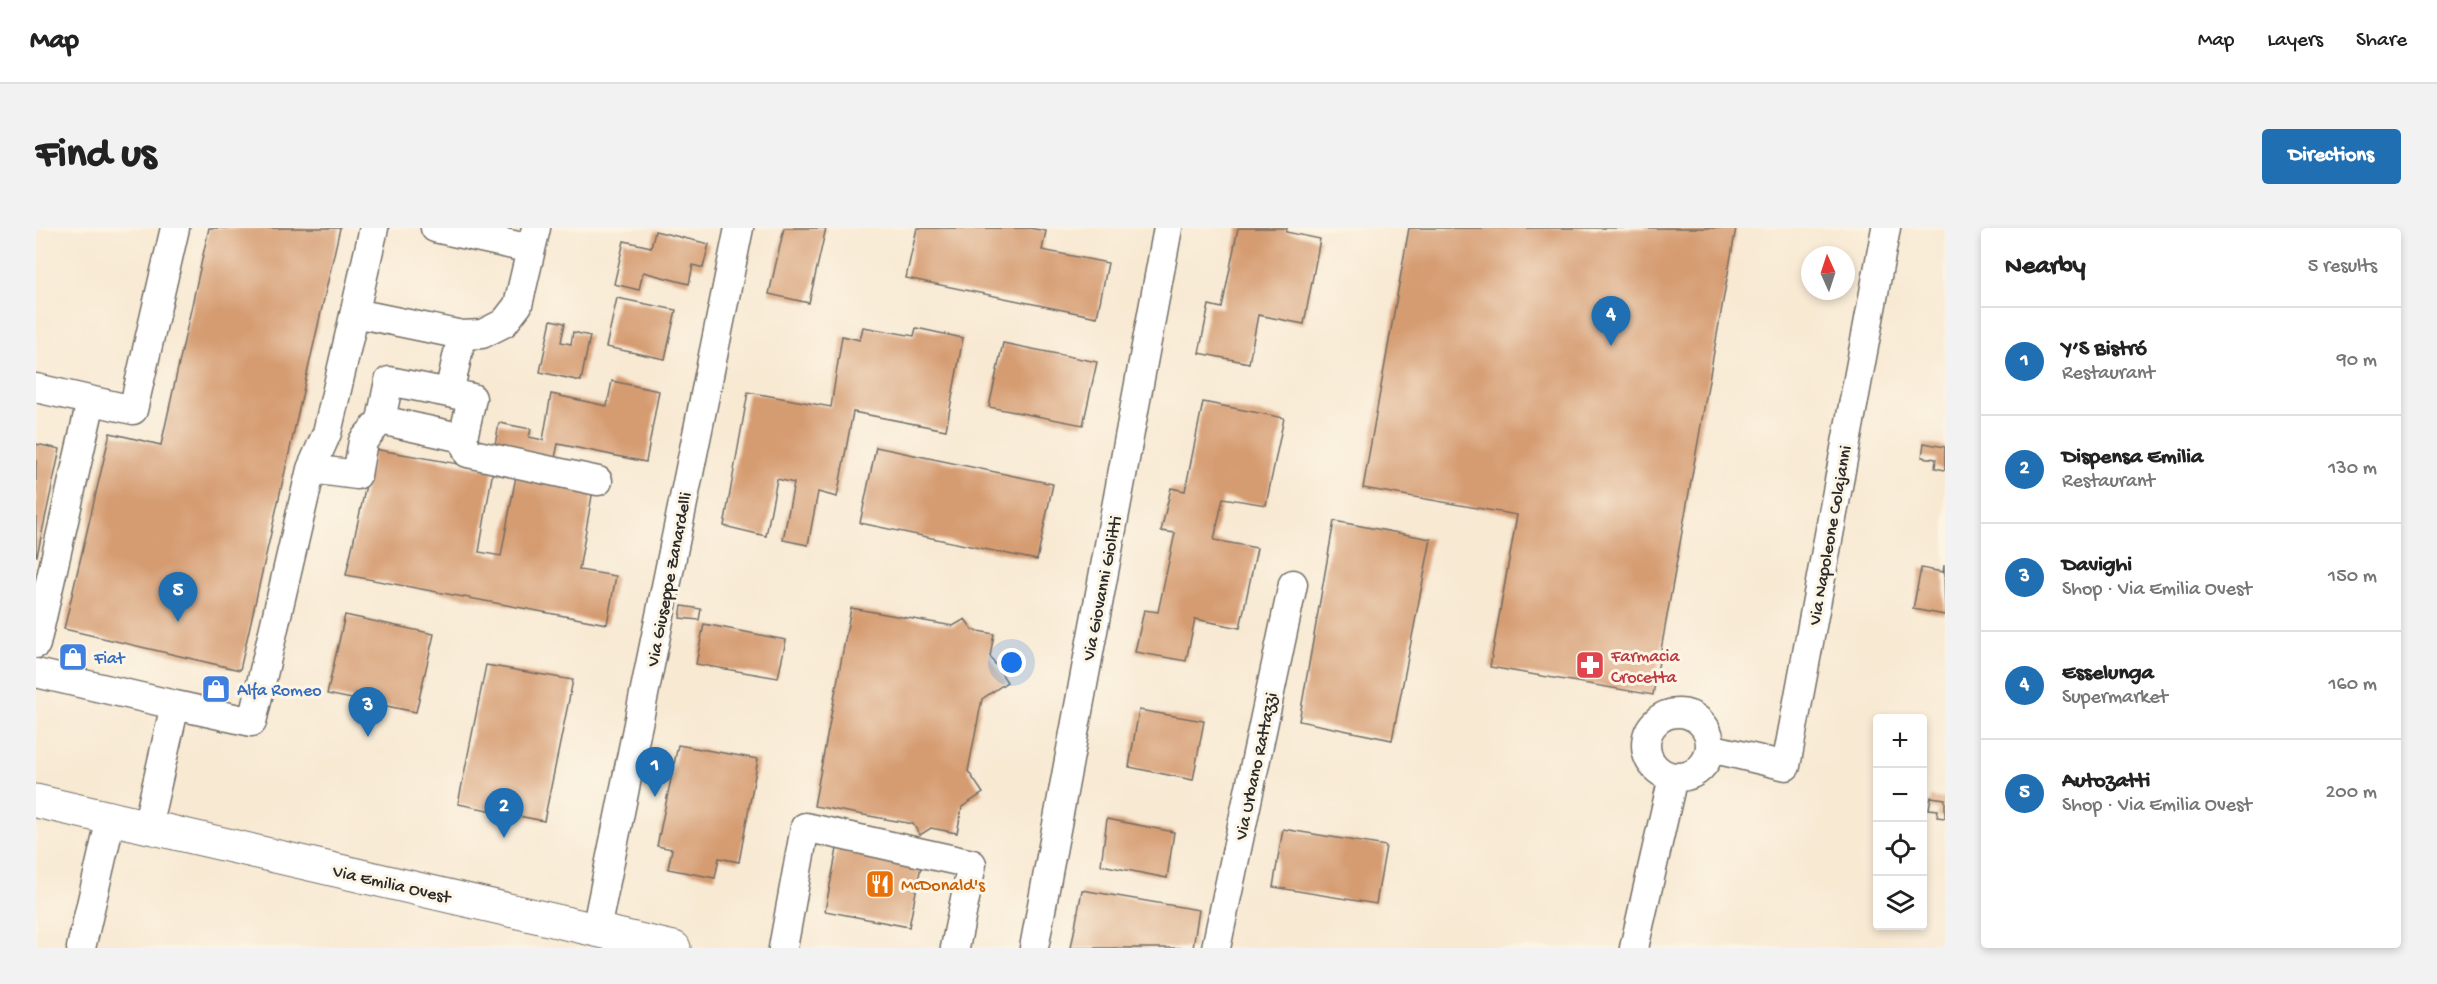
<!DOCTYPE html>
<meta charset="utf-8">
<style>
body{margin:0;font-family:"Gochi Hand",sans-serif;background:#f2f2f2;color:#222}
.controls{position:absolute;right:18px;bottom:18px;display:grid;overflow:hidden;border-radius:6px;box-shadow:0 3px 9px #0003}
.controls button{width:54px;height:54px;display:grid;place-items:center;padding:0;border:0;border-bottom:2px solid #e0e0e0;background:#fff;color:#222;font:30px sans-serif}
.compass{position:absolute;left:1765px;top:18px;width:54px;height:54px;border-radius:50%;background:#fff;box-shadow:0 3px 9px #0003;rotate:357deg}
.you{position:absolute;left:976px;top:435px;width:21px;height:21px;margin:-15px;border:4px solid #fff;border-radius:50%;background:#1a73e8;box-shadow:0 0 0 9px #1a73e833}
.badge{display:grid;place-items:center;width:39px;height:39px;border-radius:50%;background:#1f6fb2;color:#fff;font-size:20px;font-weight:700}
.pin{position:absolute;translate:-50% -50px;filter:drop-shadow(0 2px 3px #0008)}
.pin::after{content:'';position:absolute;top:32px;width:21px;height:18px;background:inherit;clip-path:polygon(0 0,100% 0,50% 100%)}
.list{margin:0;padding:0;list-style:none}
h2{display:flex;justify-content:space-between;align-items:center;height:78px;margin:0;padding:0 24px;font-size:26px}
h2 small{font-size:20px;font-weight:400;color:#767676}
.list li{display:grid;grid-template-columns:39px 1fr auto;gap:18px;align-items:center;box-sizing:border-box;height:108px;padding:0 24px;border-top:2px solid #e0e0e0}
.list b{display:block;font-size:22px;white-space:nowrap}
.list p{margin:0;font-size:20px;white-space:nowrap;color:#767676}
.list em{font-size:20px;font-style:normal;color:#767676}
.icon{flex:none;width:33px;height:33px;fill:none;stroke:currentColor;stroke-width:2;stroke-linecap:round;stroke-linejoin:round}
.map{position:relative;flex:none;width:1909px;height:720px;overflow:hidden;border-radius:6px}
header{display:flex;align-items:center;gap:36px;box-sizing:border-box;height:84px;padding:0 30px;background:#fff;border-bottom:2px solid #e0e0e0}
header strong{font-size:28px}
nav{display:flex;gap:33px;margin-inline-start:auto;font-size:21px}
.intro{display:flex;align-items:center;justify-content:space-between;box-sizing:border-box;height:144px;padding:0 36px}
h1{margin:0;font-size:42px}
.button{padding:15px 27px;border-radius:6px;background:#1f6fb2;color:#fff;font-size:21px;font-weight:700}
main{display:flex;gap:36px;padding:0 36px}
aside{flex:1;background:#fff;border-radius:6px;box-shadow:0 3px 9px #0003}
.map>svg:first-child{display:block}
.building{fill:#d59b71}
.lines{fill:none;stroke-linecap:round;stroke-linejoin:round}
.minor-casing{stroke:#736e66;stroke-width:31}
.major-casing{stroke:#736e66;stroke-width:35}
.minor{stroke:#fff;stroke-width:28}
.major{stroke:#fff;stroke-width:33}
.labels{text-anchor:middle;stroke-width:6;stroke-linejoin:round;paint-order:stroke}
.street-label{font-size:18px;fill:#2b2b2b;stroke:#fcf5e5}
.health-label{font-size:18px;fill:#be3a42;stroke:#fcf5e5;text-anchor:start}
.shop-label{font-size:18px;fill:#366cbe;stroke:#fcf5e5;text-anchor:start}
.food-label{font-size:18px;fill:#c56008;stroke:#fcf5e5;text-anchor:start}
</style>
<header>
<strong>Map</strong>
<nav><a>Map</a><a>Layers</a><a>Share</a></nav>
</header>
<div class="intro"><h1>Find us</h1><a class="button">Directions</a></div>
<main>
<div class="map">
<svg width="1909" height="720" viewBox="0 0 1909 720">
<rect width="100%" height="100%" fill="#fcf5e5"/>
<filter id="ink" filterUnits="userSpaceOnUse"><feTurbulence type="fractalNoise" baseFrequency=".0167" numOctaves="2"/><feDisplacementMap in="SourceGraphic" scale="12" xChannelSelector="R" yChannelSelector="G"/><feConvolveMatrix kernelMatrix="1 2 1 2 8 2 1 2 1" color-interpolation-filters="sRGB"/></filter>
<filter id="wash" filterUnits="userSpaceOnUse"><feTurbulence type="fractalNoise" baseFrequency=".008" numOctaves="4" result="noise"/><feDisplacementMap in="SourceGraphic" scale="24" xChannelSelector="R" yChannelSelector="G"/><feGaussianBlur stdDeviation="1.35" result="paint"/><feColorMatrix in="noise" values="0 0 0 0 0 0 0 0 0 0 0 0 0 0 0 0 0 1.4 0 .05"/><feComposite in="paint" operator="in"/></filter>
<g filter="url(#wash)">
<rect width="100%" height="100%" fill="#f8e9d3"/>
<g id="blocks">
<path class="building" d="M 173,0 L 304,0 L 204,442 L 28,401 L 74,205 L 125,217 Z
M 748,0 L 790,0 L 773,75 L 733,66 Z
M 881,0 L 993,0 L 1010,3 L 1006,22 L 1072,35 L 1061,89 L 870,50 Z
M 1202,0 L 1251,0 L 1250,4 L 1284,11 L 1268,96 L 1222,87 L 1213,135 L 1163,125 L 1173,77 L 1186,80 Z
M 1373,0 L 1700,0 L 1617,467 L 1454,439 L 1481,287 L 1327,260 Z
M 619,3 L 673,16 L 667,40 L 657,37 L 653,56 L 607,44 L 603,62 L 578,56 L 588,13 L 615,19 Z
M 581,70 L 640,82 L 629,131 L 570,119 Z
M 515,92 L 529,95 L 525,114 L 535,116 L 537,104 L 554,108 L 545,153 L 504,144 Z
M 827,99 L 878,108 L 880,100 L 927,110 L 910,202 L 817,184 L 801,269 L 782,264 L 772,317 L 747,312 L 758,255 L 741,251 L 730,308 L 688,298 L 712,164 L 795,179 L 806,108 L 824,112 Z
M 967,115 L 1061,134 L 1047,197 L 953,179 Z
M 576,153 L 623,163 L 610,234 L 522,216 L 519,230 L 459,217 L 463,195 L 495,201 L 493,209 L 507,212 L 515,166 L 571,178 Z
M 1167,174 L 1248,190 L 1230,277 L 1187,270 L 1178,312 L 1221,320 L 1204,400 L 1159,391 L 1150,433 L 1099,424 L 1108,382 L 1122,384 L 1139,305 L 1125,303 L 1135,260 L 1149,263 Z
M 1888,215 L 1909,219 L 1909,242 L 1899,240 L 1900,231 L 1886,229 Z
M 0,216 L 24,221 L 1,328 L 0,328 Z
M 840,219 L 1017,256 L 1001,332 L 824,295 Z
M 338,221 L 457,242 L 443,324 L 465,328 L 480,248 L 557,262 L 543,342 L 580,348 L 571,396 L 310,347 Z
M 1298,293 L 1395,311 L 1356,512 L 1263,493 Z
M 1908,337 L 1909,387 L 1877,381 L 1885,340 L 1907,344 Z
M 646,378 L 665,381 L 663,392 L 644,390 Z
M 815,380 L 917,398 L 929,391 L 937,402 L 958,406 L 954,428 L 971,454 L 946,471 L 932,543 L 947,565 L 926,579 L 921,605 L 895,600 L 884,607 L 877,596 L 778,578 Z
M 309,387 L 398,406 L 380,484 L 291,466 Z
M 668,396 L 750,412 L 742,450 L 660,436 Z
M 450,437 L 537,452 L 508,593 L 422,576 Z
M 1103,482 L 1168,493 L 1157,552 L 1093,539 Z
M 642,517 L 722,531 L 703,634 L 683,630 L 679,650 L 632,641 L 636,621 L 621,618 Z
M 1895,569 L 1909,571 L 1909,590 L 1901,589 L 1902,582 L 1893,581 Z
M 1071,591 L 1138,604 L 1131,650 L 1065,637 Z
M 1247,601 L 1350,618 L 1340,676 L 1237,659 Z
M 801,621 L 885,638 L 873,699 L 789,683 Z
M 1046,662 L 1163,682 L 1157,720 L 1035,720 Z"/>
</g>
</g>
<g filter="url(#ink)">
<use href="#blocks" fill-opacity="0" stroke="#736e66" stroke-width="1.5"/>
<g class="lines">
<g class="minor-casing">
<path id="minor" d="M 399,0 L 495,21
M 319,85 L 426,107 L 446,106 L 468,95 L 482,77 L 500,0
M 426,107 L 413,165 L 353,153 L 345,192 L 427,210 L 432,225 L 562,253
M 0,160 L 97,182 L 139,0
M 413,165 L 436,170 L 427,210
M 275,241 L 321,247 L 327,213 L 345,192
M 0,416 L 55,173
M 0,445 L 139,477 L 111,599
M 139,477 L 216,494 L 275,241 L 291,205 L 338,0
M1610 517a32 32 0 1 1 64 0a32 32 0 1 1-64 0Z
M 1674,520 L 1750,538 L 1850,0
M 560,702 L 703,0
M 45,720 L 75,590
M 747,720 L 769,599 L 936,636 L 919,720
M 998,720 L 1132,0
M 1180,720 L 1257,356
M 1598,720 L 1637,549"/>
</g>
<g class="major-casing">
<path id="major" d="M 0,573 L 638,720"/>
</g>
<use href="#minor" class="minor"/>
<use href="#major" class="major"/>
</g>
</g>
<defs>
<g id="shop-square" transform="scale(1.5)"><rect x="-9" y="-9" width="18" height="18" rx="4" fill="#3f7fe0" stroke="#fcf5e5"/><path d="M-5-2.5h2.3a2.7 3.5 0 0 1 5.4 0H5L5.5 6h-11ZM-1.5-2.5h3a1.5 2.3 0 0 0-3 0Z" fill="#fff"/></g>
<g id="pharmacy-square" transform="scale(1.5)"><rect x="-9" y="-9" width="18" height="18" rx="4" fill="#e0444e" stroke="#fcf5e5"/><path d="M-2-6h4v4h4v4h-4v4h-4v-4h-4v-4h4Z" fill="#fff"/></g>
<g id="restaurant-square" transform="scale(1.5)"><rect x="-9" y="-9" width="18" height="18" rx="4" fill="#e8710a" stroke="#fcf5e5"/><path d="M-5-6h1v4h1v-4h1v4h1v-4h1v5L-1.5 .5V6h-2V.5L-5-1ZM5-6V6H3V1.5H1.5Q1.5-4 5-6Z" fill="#fff"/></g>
</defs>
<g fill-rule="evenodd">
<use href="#shop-square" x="37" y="429"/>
<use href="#pharmacy-square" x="1554" y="437"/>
<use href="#shop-square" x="180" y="461"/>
<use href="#restaurant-square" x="844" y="656"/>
</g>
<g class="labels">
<g class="street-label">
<text transform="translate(1793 307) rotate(-80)" y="6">Via Napoleone Colajanni</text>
<text transform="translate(632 351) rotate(-79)" y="6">Via Giuseppe Zanardelli</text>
<text transform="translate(1065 360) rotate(-79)" y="6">Via Giovanni Giolitti</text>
<text transform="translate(1219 538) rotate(-78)" y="6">Via Urbano Rattazzi</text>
<text transform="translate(356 655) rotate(13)" y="6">Via Emilia Ovest</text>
</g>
<g class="health-label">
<text x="1575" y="433">Farmacia<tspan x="1575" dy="21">Crocetta</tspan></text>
</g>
<g class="shop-label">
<text x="58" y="435">Fiat</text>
<text x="201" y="467">Alfa Romeo</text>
</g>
<g class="food-label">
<text x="865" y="662">McDonald's</text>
</g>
</g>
</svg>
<div class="controls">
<button>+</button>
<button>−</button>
<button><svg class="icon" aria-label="locate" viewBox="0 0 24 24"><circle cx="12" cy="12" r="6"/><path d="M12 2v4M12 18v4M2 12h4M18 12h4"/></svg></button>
<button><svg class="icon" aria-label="layers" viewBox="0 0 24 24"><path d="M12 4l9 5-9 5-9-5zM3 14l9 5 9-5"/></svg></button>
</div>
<svg class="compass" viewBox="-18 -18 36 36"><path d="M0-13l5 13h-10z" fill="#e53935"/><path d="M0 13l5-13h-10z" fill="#767676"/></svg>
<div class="you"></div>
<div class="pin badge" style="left:619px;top:569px">1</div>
<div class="pin badge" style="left:468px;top:610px">2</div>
<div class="pin badge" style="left:332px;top:509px">3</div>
<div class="pin badge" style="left:1575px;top:118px">4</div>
<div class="pin badge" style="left:142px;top:394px">5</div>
</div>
<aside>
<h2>Nearby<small>5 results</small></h2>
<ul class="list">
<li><span class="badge">1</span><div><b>Y’S Bistró</b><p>Restaurant</p></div><em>90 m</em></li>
<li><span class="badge">2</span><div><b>Dispensa Emilia</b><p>Restaurant</p></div><em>130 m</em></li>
<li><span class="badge">3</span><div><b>Davighi</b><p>Shop · Via Emilia Ovest</p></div><em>150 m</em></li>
<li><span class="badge">4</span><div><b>Esselunga</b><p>Supermarket</p></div><em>160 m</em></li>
<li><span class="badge">5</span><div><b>Autozatti</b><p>Shop · Via Emilia Ovest</p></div><em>200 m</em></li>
</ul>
</aside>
</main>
